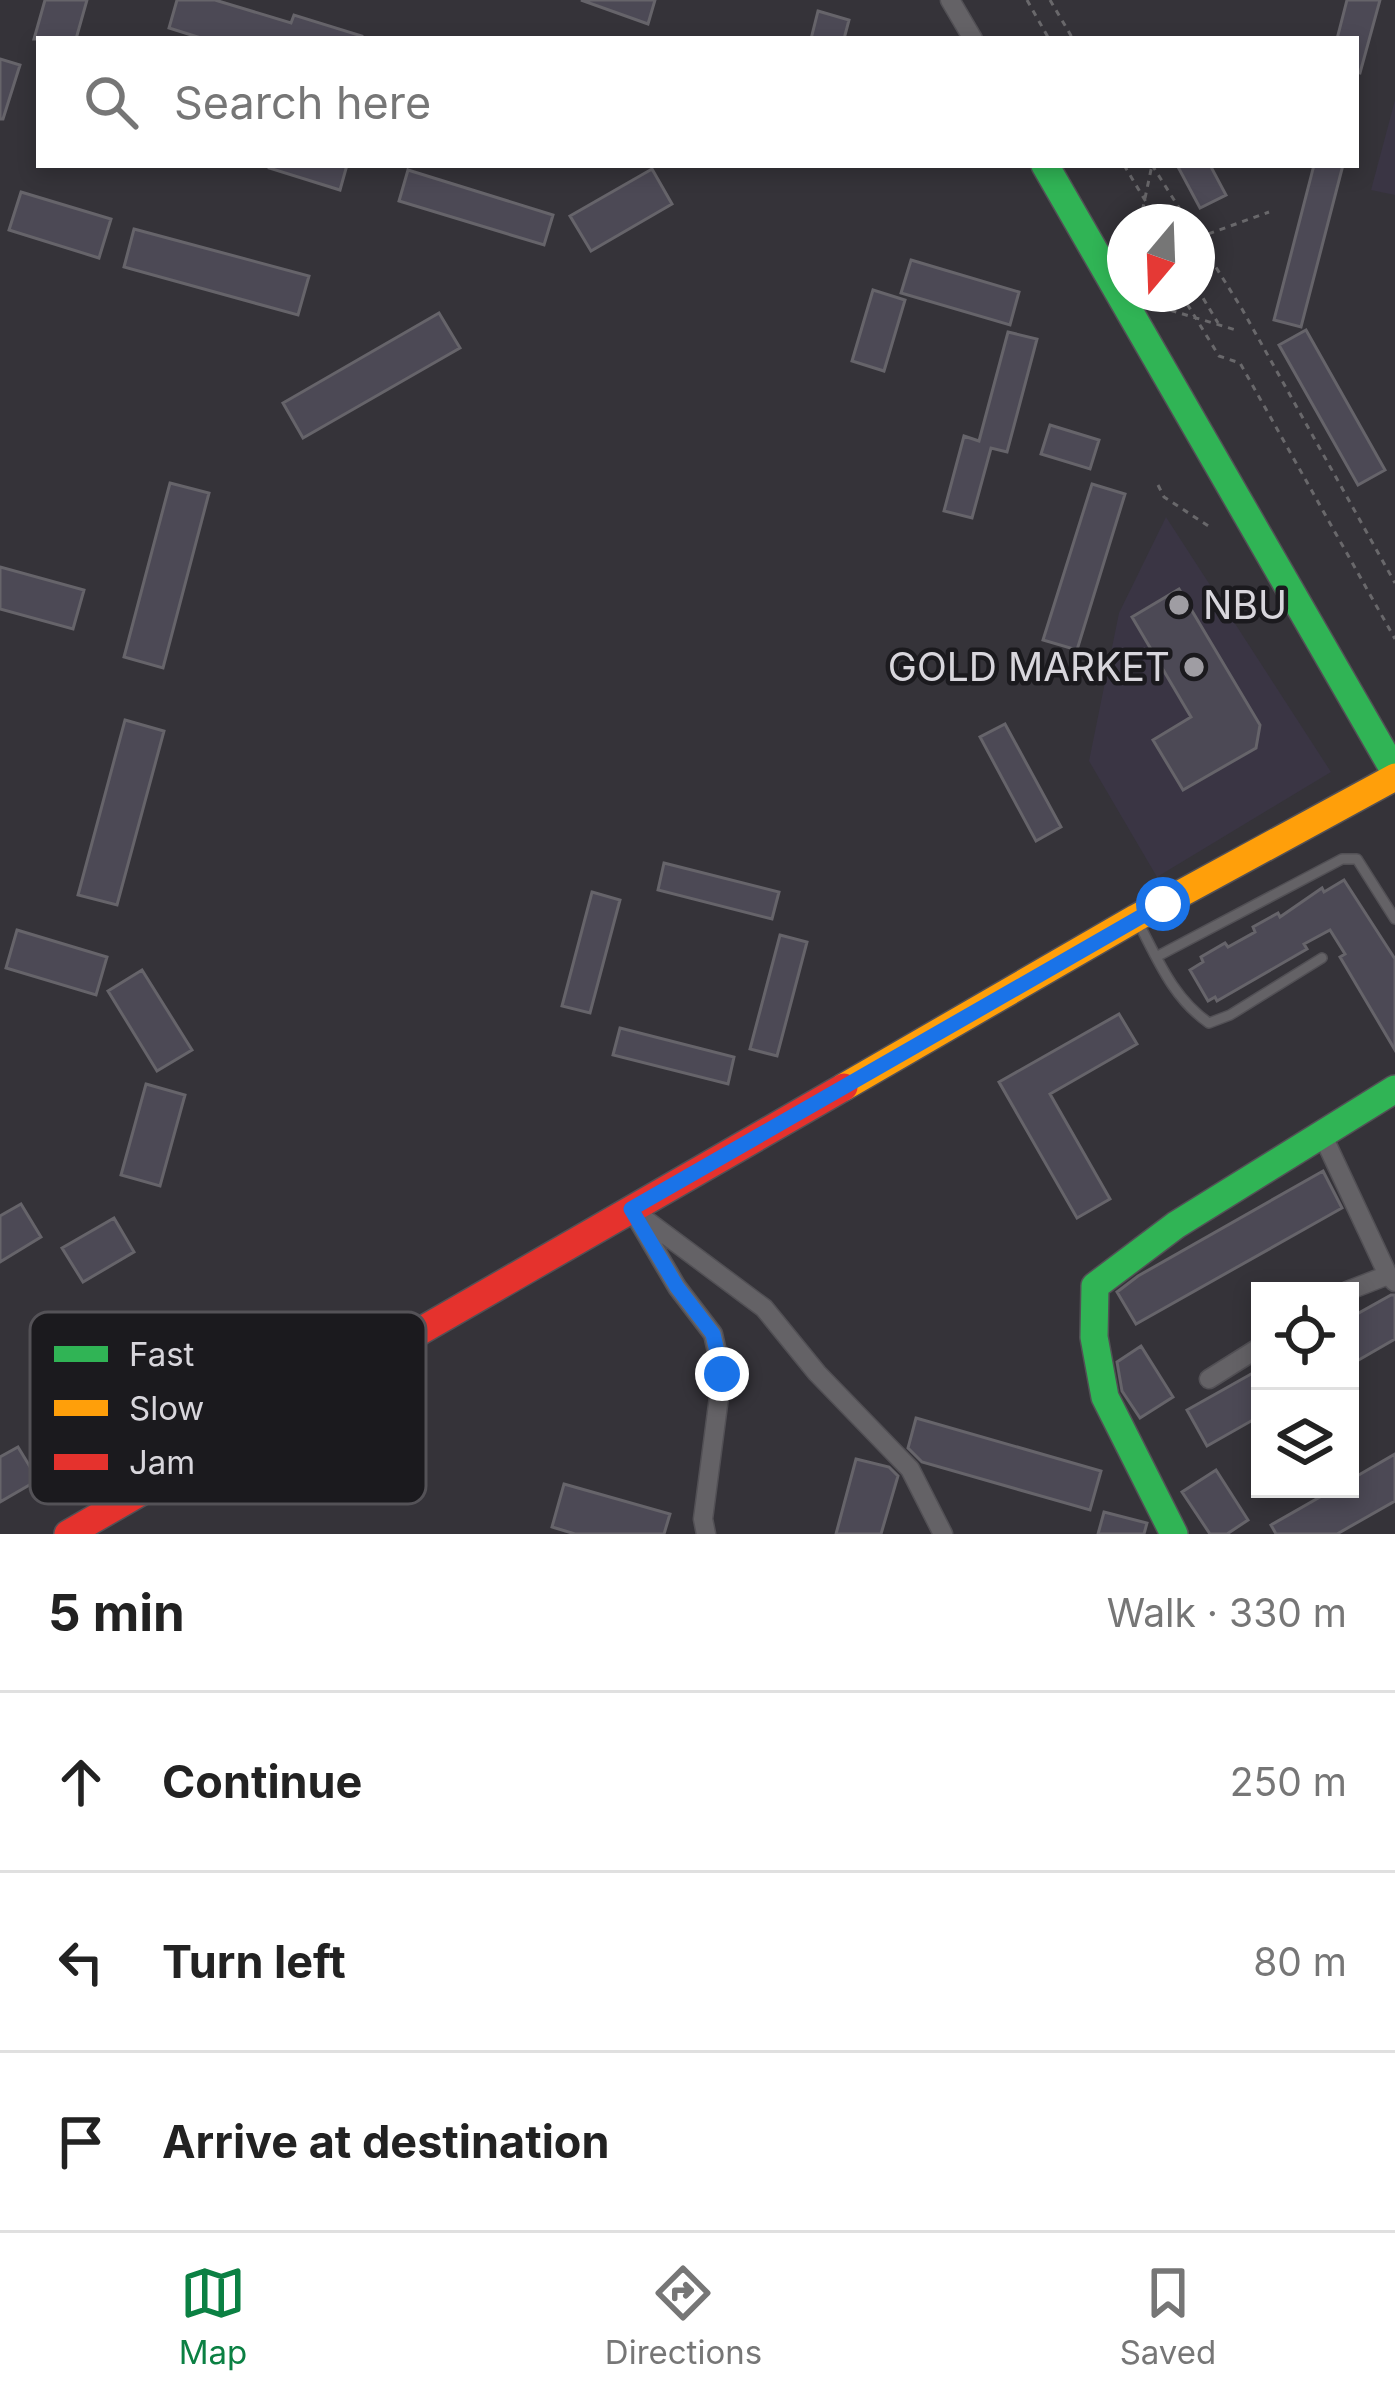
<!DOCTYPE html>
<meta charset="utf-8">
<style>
body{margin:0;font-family:Inter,sans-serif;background:#f6f6f6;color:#222}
.controls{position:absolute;right:36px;bottom:36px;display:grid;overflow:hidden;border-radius:0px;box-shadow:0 6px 18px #0003}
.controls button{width:108px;height:108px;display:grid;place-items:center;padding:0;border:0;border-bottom:3px solid #e0e0e0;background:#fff;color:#222;font:60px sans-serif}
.compass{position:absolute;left:1107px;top:204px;width:108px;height:108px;border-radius:50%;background:#fff;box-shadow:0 6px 18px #0003;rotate:199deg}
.stop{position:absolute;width:36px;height:36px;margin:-27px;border:9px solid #1a73e8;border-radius:50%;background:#fff}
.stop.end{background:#1a73e8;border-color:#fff;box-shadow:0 3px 12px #0008}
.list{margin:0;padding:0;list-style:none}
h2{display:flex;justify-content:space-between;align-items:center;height:156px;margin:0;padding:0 48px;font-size:51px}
h2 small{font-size:39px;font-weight:400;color:#767676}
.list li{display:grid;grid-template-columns:78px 1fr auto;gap:36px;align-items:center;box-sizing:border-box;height:180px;padding:0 48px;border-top:3px solid #e0e0e0}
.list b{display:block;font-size:45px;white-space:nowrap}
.list em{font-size:39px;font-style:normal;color:#767676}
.icon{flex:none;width:66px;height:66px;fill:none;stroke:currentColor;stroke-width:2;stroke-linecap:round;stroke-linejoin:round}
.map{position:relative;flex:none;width:1395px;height:1534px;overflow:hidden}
.search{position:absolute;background:#fff;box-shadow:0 6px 18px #0003;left:36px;right:36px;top:36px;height:132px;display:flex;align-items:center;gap:30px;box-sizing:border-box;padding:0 42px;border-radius:0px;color:#767676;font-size:45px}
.sheet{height:696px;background:#fff}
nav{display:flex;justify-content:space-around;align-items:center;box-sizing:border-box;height:168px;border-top:3px solid #e0e0e0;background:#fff;font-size:33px;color:#767676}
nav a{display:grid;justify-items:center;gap:6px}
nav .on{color:#0b8043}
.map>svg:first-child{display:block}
.built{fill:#3a3544}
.building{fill:#4c4955;stroke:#66646a;stroke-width:3}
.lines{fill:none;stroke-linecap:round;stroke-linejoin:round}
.lane-casing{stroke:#525055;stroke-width:12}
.street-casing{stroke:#525055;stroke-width:21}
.fast-casing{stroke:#525055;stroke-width:30}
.slow-casing{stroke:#525055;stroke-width:30}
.jam-casing{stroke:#525055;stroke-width:30}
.path{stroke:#69686b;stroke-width:3;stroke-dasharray:6 6;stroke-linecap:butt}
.lane{stroke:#646266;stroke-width:9}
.street{stroke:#646266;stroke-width:18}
.fast{stroke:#30b455;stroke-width:27}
.slow{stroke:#ff9f0a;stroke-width:27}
.jam{stroke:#e5322d;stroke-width:27}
.route{stroke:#1a73e8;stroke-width:15}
.poi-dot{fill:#9f9da3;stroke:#1b1a1e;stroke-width:4.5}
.labels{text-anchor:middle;stroke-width:9;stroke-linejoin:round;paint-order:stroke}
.poi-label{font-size:39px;fill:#d8d6dc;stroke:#1b1a1e;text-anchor:start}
.key{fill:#1b1a1e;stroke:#545257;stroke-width:3}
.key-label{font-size:33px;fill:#d8d6dc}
</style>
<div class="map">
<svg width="1395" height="1534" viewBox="0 0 1395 1534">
<rect width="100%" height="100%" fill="#353339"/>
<path class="built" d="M 1395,100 L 1395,195 L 1371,190 Z
M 1166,517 L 1331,772 L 1157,877 L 1089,761 L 1119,613 Z"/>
<path class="building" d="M 45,0 L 87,0 L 76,39 L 34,39 Z
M 177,0 L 215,0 L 291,23 L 294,15 L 362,36 L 362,39 L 204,39 L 169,28 Z
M 581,0 L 655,0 L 648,24 Z
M 1347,0 L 1380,0 L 1360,73 L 1356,72 L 1356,39 L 1337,39 Z
M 818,11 L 849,20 L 844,39 L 811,39 Z
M 0,59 L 20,65 L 3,119 L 0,119 Z
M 269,165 L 347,165 L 340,190 L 269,168 Z
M 1177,165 L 1210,165 L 1226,195 L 1200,208 Z
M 1314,165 L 1343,165 L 1301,327 L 1274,320 Z
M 652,169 L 672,204 L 591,251 L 570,216 Z
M 408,170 L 553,215 L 544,245 L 399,201 Z
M 21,192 L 111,219 L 99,258 L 9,230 Z
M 134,229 L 309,276 L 298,315 L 124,267 Z
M 911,260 L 1019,292 L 1010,325 L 901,293 Z
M 873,290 L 905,300 L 884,371 L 852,361 Z
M 439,313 L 460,348 L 303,438 L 283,403 Z
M 1306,330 L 1385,470 L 1358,485 L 1279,345 Z
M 1008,332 L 1037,339 L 1007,452 L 991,448 L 972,518 L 944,511 L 964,436 L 979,441 Z
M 1050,425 L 1099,440 L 1090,469 L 1041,454 Z
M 170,483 L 209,493 L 163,668 L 124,657 Z
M 1092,484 L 1125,494 L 1077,650 L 1043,640 Z
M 0,567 L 84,590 L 73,629 L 0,609 Z
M 1179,589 L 1260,725 L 1256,748 L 1183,790 L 1153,740 L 1191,717 L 1132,617 Z
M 125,720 L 164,731 L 117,905 L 78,895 Z
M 1005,724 L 1061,827 L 1036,841 L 980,737 Z
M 664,863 L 779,892 L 772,919 L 658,890 Z
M 1344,880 L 1395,959 L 1395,1050 L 1340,957 L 1345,954 L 1330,930 L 1304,944 L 1307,949 L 1217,1001 L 1215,997 L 1208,1001 L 1190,970 L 1203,962 L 1201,957 L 1225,943 L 1228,947 L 1255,932 L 1253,927 L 1278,913 L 1280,917 L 1322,888 L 1324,892 Z
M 592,892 L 620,900 L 590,1013 L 562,1006 Z
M 17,930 L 107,957 L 96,995 L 6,968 Z
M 780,935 L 807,942 L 777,1056 L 750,1049 Z
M 142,970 L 192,1050 L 157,1071 L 108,991 Z
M 1119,1014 L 1137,1044 L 1050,1094 L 1110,1199 L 1077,1218 L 999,1082 Z
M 620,1028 L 734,1057 L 728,1084 L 613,1055 Z
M 146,1084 L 185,1095 L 160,1186 L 121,1175 Z
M 1323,1171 L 1342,1208 L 1136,1324 L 1117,1292 L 1138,1276 Z
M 21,1204 L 41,1237 L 0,1262 L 0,1216 Z
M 114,1218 L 134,1252 L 83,1282 L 62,1248 Z
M 1391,1295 L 1395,1295 L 1395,1339 L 1350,1365 L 1350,1318 Z
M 1141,1346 L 1173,1397 L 1140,1418 L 1122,1391 L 1117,1362 Z
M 1260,1369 L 1260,1416 L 1207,1446 L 1187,1410 Z
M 916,1418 L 1101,1471 L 1090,1510 L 922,1462 L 908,1448 Z
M 18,1447 L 38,1480 L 0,1502 L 0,1457 Z
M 1395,1454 L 1395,1501 L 1337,1534 L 1276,1534 L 1271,1525 L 1334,1489 L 1350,1489 L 1350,1480 Z
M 856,1459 L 889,1467 L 898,1476 L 881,1534 L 836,1534 Z
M 1216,1470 L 1248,1520 L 1227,1534 L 1210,1534 L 1182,1492 Z
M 564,1484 L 670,1514 L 664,1534 L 575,1534 L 552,1527 Z
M 1104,1512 L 1147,1523 L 1144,1534 L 1098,1534 Z"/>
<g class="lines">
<g class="lane-casing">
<path id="lane" d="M 1138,922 C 1158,960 1173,998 1209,1023 L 1230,1015 L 1322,958
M 1156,957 L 1342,859 L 1357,859 L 1395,919"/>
</g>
<g class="street-casing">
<path id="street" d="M 950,0 L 973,39
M 1322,1134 L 1388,1275
M 631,1209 L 764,1308 L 817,1373 L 910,1469 L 943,1534
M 636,1217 L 677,1287 L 713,1334 L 722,1374 L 703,1519 L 706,1534
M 1347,1291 L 1388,1275 L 1395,1282
M 1209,1379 L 1260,1347"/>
</g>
<g class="fast-casing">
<path id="fast" d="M 1045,165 L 1395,772
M 1174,1534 L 1105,1397 L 1094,1337 L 1095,1286 L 1176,1225 L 1395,1089"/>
</g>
<g class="slow-casing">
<path id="slow" d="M 844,1087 L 1136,918 L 1395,777"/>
</g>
<g class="jam-casing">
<path id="jam" d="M 68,1534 L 844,1087"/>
</g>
<path class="path" d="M 1027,0 L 1049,39
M 1050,0 L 1073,39
M 1124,165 L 1158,222
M 1152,165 L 1188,222
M 1140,222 L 1152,165
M 1197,237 L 1242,309 L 1395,583
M 1197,238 L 1269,212
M 1197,288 L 1218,323
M 1155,294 L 1163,308 L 1236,330
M 1181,294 L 1219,356 L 1240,363 L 1395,639
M 1158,485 L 1164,497 L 1213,529"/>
<use href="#lane" class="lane"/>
<use href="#street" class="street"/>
<use href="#fast" class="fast"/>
<use href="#slow" class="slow"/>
<use href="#jam" class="jam"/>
</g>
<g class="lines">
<path class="route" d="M 722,1374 L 713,1334 L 677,1287 L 631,1209 L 1163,904"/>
</g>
<g class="poi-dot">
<circle cx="1179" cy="605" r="12"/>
<circle cx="1194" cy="667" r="12"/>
</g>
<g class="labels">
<g class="poi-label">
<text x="1203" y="619">NBU</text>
<text x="1170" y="681" text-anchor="end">GOLD MARKET</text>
</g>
</g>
<rect x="30" y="1312" width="396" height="192" rx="18" class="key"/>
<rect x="54" y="1346" width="54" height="16" fill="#30b455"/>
<rect x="54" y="1400" width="54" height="16" fill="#ff9f0a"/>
<rect x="54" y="1454" width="54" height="16" fill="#e5322d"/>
<g class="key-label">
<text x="129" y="1366">Fast</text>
<text x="129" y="1420">Slow</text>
<text x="129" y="1474">Jam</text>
</g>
</svg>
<div class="controls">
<button><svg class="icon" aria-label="locate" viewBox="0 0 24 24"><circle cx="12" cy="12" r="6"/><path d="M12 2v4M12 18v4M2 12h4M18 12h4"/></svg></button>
<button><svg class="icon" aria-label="layers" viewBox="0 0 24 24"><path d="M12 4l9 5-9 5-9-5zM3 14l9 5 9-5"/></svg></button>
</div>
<svg class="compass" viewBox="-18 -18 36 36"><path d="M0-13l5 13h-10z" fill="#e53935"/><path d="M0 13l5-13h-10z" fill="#767676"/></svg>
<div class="stop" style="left:1163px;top:904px"></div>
<div class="stop end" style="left:722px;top:1374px"></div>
<div class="search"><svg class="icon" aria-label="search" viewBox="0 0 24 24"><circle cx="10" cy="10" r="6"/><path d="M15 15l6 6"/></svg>Search here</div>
</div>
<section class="sheet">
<h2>5 min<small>Walk · 330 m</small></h2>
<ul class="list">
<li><svg class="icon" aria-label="ahead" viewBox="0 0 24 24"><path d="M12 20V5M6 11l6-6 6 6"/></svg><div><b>Continue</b></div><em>250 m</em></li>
<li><svg class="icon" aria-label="left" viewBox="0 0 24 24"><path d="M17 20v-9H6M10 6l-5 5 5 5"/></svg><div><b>Turn left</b></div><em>80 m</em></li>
<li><svg class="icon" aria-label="arrive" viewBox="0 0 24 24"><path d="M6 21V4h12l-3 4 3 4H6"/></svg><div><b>Arrive at destination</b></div></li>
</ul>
</section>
<nav>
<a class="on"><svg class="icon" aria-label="map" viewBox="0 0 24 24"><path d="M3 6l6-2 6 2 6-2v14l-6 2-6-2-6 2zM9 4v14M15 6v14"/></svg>Map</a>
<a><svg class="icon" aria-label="directions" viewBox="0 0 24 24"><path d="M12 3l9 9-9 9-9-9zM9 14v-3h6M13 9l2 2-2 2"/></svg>Directions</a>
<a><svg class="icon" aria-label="saved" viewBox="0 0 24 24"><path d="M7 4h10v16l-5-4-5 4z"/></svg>Saved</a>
</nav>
